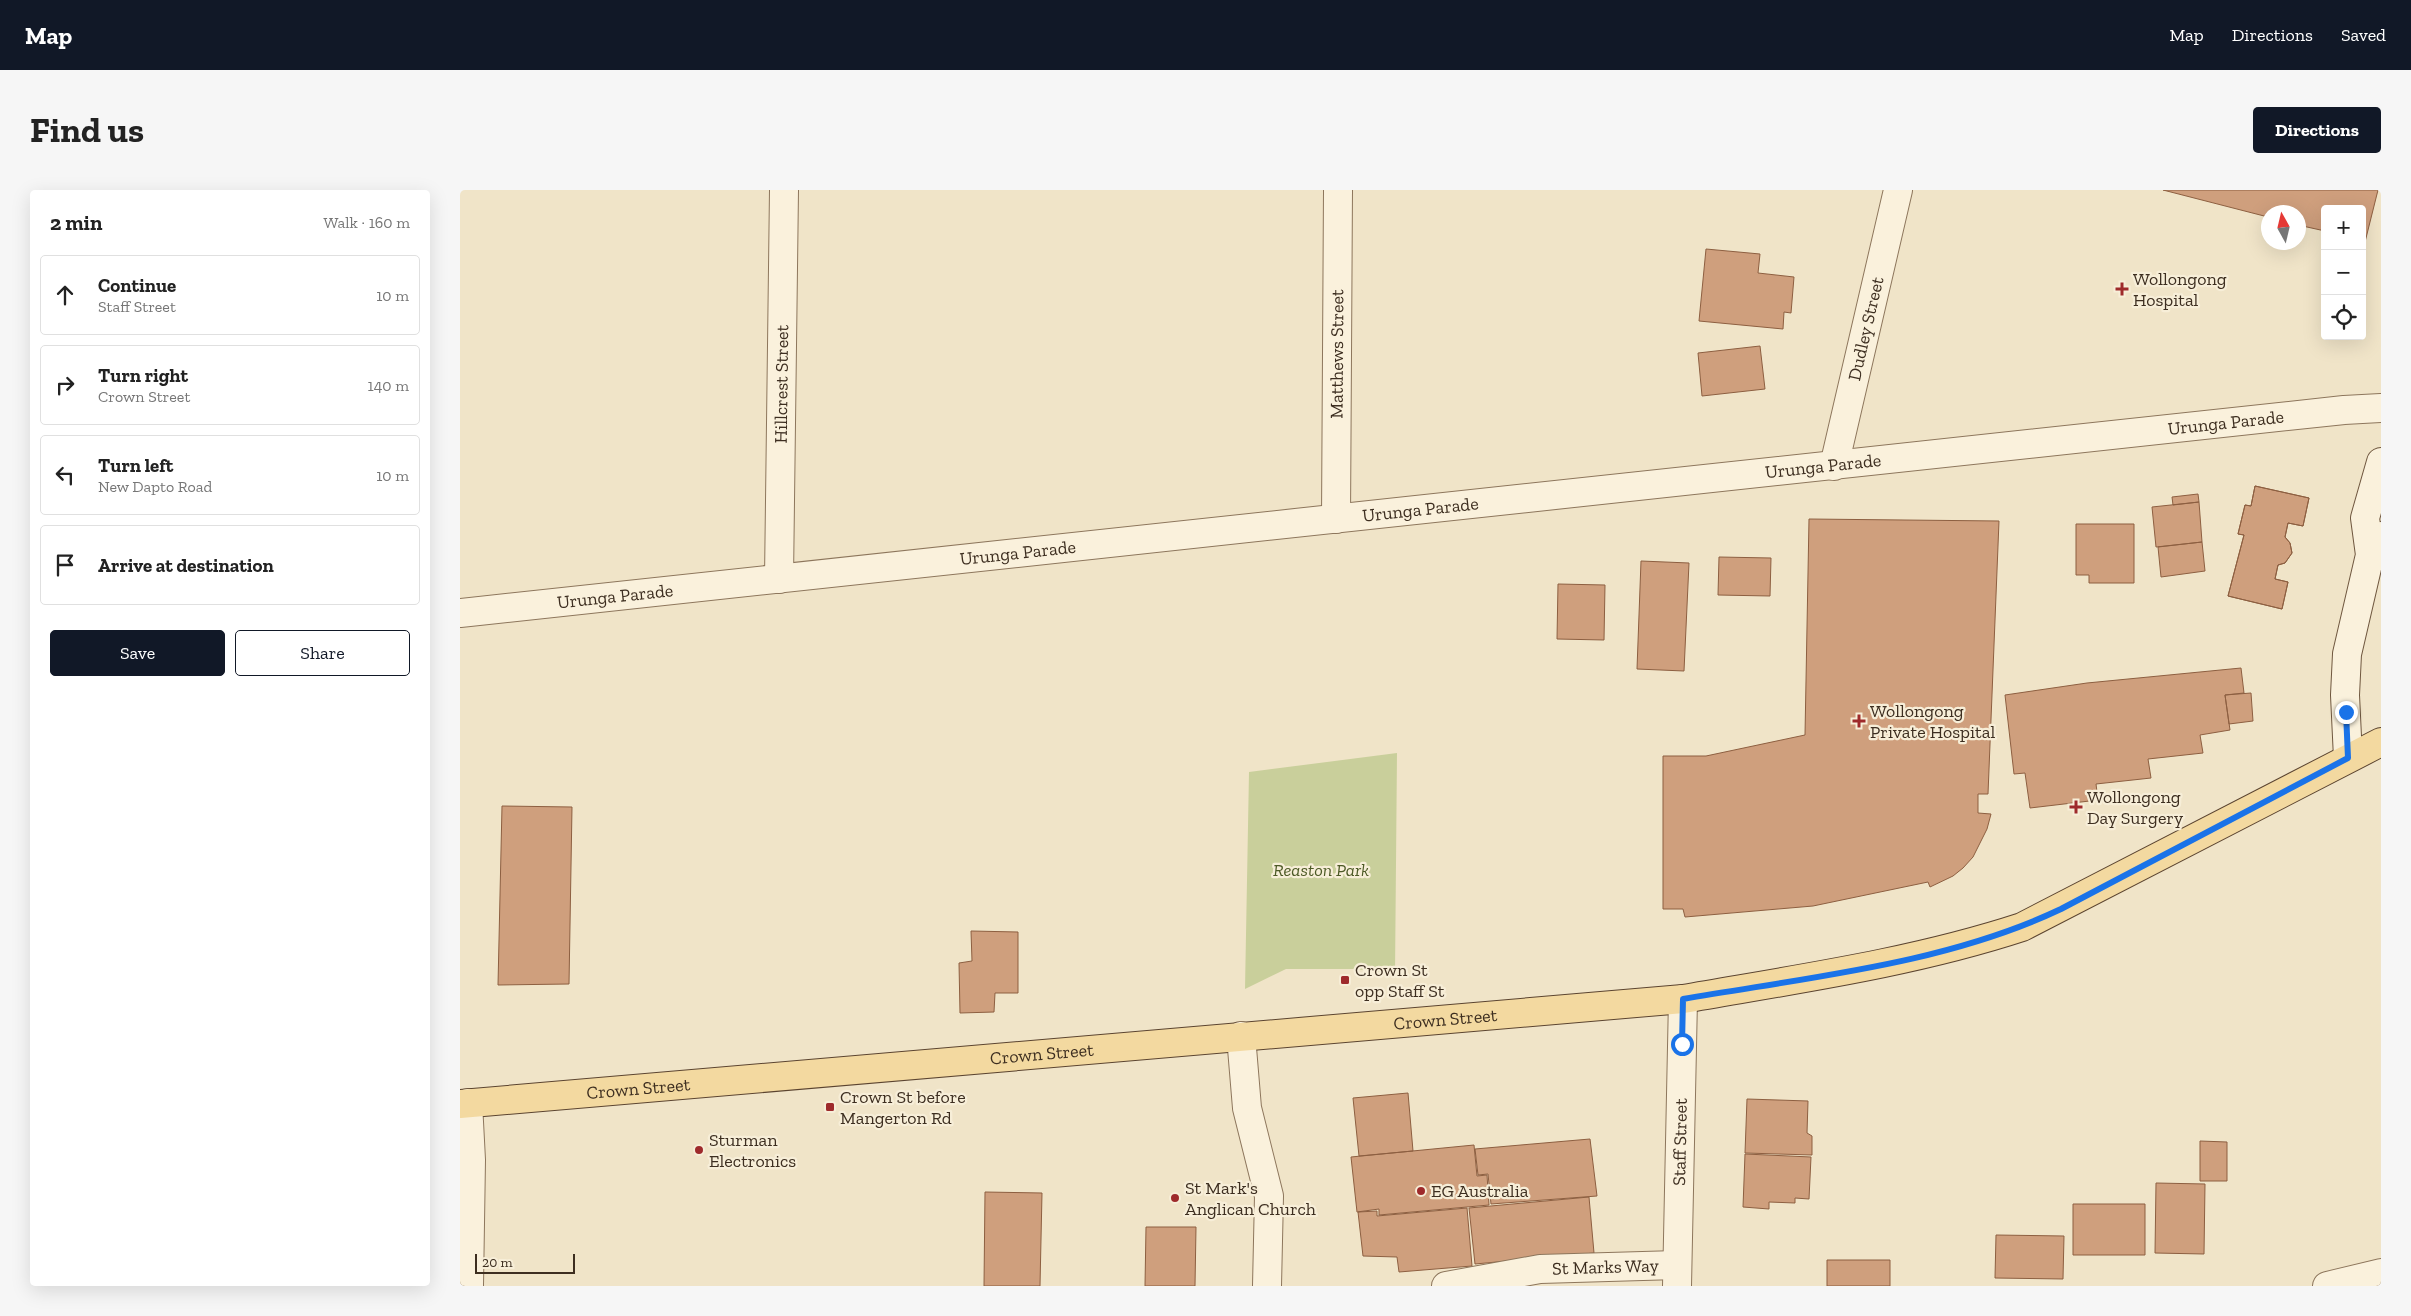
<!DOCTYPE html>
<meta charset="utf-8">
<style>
body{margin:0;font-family:"Zilla Slab",serif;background:#f6f6f6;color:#222}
.controls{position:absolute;right:15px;top:15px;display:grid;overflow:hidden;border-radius:5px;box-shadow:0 5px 20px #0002}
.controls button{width:45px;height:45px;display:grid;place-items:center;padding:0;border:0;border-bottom:1px solid #e0e0e0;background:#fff;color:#222;font:25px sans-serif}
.compass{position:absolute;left:1801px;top:15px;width:45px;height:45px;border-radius:50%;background:#fff;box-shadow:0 5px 20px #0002;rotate:352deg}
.scale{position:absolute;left:15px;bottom:12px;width:100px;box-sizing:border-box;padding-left:5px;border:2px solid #3d2e20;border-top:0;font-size:14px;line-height:18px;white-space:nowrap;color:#3d2e20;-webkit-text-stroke:4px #f7eed8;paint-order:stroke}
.stop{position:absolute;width:15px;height:15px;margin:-11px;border:4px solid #1a73e8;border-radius:50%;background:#fff}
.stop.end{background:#1a73e8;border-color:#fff;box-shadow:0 1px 5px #0008}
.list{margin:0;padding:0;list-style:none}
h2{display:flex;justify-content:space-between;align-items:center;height:65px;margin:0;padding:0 20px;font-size:21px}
h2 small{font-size:16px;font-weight:400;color:#767676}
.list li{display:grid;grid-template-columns:32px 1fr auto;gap:15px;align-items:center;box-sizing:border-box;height:80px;margin:0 10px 10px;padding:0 10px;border:1px solid #e0e0e0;border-radius:5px}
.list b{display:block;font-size:19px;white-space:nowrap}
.list p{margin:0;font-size:16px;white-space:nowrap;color:#767676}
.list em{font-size:16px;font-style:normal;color:#767676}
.actions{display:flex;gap:10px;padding:15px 20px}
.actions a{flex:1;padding:11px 0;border:1px solid #111827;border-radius:5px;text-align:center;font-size:18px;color:#111827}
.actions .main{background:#111827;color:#fff}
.icon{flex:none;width:28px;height:28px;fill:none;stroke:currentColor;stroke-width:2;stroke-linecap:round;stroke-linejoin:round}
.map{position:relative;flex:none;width:1921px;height:1096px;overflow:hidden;border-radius:5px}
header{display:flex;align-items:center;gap:30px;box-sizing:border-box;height:70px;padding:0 25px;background:#111827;color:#fff}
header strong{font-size:24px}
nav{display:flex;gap:28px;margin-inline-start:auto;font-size:18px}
.intro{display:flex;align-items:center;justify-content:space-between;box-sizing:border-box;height:120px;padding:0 30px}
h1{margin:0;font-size:35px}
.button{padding:12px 22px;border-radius:5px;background:#111827;color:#fff;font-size:18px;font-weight:700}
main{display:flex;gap:30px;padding:0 30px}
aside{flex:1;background:#fff;border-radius:5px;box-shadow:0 5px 20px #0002}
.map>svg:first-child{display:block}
.green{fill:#c9cf9b}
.building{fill:#cf9f7d;stroke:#8d5f41}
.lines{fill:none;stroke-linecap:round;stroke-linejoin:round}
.minor-casing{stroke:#8d765c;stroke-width:30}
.tertiary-casing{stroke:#8d765c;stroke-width:30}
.secondary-casing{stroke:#6f573f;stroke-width:30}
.primary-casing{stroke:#5b4430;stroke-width:30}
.minor{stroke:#faf1dc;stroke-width:28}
.tertiary{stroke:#faf1dc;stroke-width:28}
.secondary{stroke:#faf1dc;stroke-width:28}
.primary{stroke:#f3d9a0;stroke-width:28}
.route{stroke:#1a73e8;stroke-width:6}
.poi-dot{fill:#9e2a2b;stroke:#f7eed8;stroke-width:2}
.labels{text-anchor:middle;stroke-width:4.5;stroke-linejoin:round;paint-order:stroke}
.poi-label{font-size:18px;fill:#3d2e20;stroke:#f7eed8;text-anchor:start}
.street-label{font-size:18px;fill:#3d2e20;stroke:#f7eed8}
.park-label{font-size:18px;font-style:italic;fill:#4d5a26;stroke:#f7eed8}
</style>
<header>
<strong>Map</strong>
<nav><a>Map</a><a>Directions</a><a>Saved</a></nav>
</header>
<div class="intro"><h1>Find us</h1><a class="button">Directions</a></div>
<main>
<aside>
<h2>2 min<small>Walk · 160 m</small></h2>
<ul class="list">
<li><svg class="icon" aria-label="ahead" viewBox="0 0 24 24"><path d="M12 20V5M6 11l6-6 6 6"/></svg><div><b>Continue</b><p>Staff Street</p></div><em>10 m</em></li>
<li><svg class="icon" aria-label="right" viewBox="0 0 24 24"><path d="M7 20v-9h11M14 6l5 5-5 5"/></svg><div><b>Turn right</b><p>Crown Street</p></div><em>140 m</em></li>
<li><svg class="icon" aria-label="left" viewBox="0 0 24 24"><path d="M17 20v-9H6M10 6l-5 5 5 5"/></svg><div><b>Turn left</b><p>New Dapto Road</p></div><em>10 m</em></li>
<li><svg class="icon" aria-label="arrive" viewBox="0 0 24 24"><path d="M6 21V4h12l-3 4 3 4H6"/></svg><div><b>Arrive at destination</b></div></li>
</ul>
<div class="actions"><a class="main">Save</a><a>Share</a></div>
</aside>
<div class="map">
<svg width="1921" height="1096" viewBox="0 0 1921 1096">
<rect width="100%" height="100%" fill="#f0e4c8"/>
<path class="green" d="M 937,563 L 935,784 L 896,779 L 826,779 L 785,799 L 789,582 Z"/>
<path class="building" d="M 1703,0 L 1918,0 L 1905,52 L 1902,51 L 1902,19 L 1865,19 L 1865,41 L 1838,35 L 1838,22 L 1808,22 L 1808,27 Z
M 1246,59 L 1300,64 L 1298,83 L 1334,87 L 1331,123 L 1324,122 L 1323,139 L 1239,131 Z
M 1300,156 L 1305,199 L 1242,206 L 1238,163 Z
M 1795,296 L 1849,308 L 1843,336 L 1828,333 L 1825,347 L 1830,353 L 1832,363 L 1825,373 L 1818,375 L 1815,389 L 1828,392 L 1822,419 L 1768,406 L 1784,345 L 1778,344 L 1785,315 L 1791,316 Z
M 1795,296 L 1849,308 L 1843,336 L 1828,333 L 1825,347 L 1830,353 L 1832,363 L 1825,373 L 1818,375 L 1815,389 L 1828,392 L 1822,419 L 1768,406 L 1784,345 L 1778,344 L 1785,315 L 1791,316 Z
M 1738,304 L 1739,312 L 1713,315 L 1712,307 Z
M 1739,312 L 1742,352 L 1696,357 L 1692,317 Z
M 1349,329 L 1539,331 L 1528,604 L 1518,604 L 1518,623 L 1531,624 L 1527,639 L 1513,667 L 1503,678 L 1493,686 L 1470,697 L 1468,692 L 1353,716 L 1225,727 L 1223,719 L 1203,719 L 1203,566 L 1246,566 L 1345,545 Z
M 1616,334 L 1674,334 L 1674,393 L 1629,393 L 1629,385 L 1616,385 Z
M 1742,352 L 1745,381 L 1701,387 L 1698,357 Z
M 1259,367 L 1311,368 L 1310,406 L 1258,405 Z
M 1181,371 L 1229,373 L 1224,481 L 1177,479 Z
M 1098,394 L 1145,395 L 1144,450 L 1097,449 Z
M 1781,478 L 1784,503 L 1765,505 L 1770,540 L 1740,545 L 1743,563 L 1688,569 L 1691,588 L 1636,594 L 1638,610 L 1570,618 L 1565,583 L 1554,584 L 1545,505 L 1627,493 Z
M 1791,503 L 1793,531 L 1769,534 L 1765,505 Z
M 42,616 L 112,617 L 109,794 L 38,795 Z
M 511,741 L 558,742 L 558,803 L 535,803 L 534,822 L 500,823 L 499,773 L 512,771 Z
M 948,903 L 953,961 L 899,966 L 893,908 Z
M 1287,909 L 1348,911 L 1347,943 L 1352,946 L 1352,965 L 1285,963 Z
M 1130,949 L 1137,1006 L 1031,1014 L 1028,984 L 1018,985 L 1015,959 Z
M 1740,951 L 1767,952 L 1767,991 L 1740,991 Z
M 1014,955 L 1017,986 L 1027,985 L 1029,1015 L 919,1025 L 919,1019 L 897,1022 L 891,967 Z
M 1285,964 L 1351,967 L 1349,1009 L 1335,1008 L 1335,1013 L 1309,1012 L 1309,1019 L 1283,1017 Z
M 1696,993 L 1745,994 L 1744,1064 L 1695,1063 Z
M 525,1002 L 582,1003 L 580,1096 L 524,1096 Z
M 1129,1007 L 1134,1063 L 1015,1074 L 1009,1018 Z
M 1613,1014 L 1685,1014 L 1685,1065 L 1613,1065 Z
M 1007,1018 L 1012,1076 L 939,1082 L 937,1067 L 903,1066 L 898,1022 L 917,1021 L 917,1026 Z
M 686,1037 L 736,1037 L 735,1096 L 685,1096 Z
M 1536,1045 L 1604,1046 L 1603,1089 L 1535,1088 Z
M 1367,1070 L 1430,1070 L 1430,1096 L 1367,1096 Z"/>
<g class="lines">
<g class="minor-casing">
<g id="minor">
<path id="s1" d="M 1374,276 L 1438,0"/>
<path id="s2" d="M 876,329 L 878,0"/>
<path id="s3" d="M 319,389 L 324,0"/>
<path id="s4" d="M 0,423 L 1884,220 L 1921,218"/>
<path d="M 781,846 L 787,918 L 809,1006 L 807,1096"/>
<path id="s5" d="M 986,1096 L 1080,1079 L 1217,1075"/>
<path id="s6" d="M 1217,1096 L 1223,809"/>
<path d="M 1867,1096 L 1921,1083"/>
</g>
</g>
<g class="tertiary-casing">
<path id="tertiary" d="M 8,913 L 11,970 L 9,1096"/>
</g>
<g class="secondary-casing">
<path id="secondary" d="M 1910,365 L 1905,328 L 1921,272
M 1888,568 L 1885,505 L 1887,464 L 1910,365 L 1921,346"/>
</g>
<g class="primary-casing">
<g id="primary">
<path id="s7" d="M 0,914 L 1223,809 C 1337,789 1452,773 1562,737 L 1921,552"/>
</g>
</g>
<use href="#minor" class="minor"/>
<use href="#tertiary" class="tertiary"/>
<use href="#secondary" class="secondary"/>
<use href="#primary" class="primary"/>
</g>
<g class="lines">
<path class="route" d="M 1222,854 L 1223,809 C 1349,787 1485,774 1601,719 L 1888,568 L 1886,522"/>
</g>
<g class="poi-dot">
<path d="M1659.5 91.5h5v5h5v5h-5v5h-5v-5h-5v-5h5z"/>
<path d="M1396.5 523.5h5v5h5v5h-5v5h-5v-5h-5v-5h5z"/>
<path d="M1613.5 609.5h5v5h5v5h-5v5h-5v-5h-5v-5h5z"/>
<rect x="880" y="785" width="10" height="10" rx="2.5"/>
<rect x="365" y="912" width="10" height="10" rx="2.5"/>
<circle cx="239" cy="960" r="5"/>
<circle cx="961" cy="1001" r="5"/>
<circle cx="715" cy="1008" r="5"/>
</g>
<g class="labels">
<g class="poi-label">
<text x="1673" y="95">Wollongong<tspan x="1673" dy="21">Hospital</tspan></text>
<text x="1410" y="527">Wollongong<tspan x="1410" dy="21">Private Hospital</tspan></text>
<text x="1627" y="613">Wollongong<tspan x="1627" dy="21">Day Surgery</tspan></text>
<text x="895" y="786">Crown St<tspan x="895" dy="21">opp Staff St</tspan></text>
<text x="380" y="913">Crown St before<tspan x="380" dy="21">Mangerton Rd</tspan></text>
<text x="249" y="956">Sturman<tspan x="249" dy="21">Electronics</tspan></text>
<text x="725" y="1004">St Mark's<tspan x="725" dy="21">Anglican Church</tspan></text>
<text x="971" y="1007">EG Australia</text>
</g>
<g class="street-label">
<text dy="6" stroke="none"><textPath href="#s1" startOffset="141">Dudley Street</textPath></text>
<text dy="6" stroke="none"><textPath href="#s2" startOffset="165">Matthews Street</textPath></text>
<text dy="6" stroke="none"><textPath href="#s3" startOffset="195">Hillcrest Street</textPath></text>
<text dy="6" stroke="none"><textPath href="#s4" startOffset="1776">Urunga Parade</textPath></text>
<text dy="6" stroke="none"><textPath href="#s4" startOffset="1371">Urunga Parade</textPath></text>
<text dy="6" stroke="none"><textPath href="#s4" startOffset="966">Urunga Parade</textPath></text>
<text dy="6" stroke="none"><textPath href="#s4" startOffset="561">Urunga Parade</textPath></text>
<text dy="6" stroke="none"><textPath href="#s4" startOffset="156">Urunga Parade</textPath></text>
<text dy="6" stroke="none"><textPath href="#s7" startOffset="989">Crown Street</textPath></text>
<text dy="6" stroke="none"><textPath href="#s7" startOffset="584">Crown Street</textPath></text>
<text dy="6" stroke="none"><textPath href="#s7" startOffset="179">Crown Street</textPath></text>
<text dy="6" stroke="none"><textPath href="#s6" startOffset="144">Staff Street</textPath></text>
<text dy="6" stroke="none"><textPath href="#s5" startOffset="161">St Marks Way</textPath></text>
</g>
<g class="park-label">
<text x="861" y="686">Reaston Park</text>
</g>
</g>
</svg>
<div class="controls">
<button>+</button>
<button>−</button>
<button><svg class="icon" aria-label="locate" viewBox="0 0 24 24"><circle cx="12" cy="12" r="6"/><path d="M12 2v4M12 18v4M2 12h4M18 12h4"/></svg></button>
</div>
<svg class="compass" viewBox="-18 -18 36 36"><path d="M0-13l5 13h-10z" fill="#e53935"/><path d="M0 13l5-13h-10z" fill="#767676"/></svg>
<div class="scale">20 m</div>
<div class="stop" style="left:1222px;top:854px"></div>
<div class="stop end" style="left:1886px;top:522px"></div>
</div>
</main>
